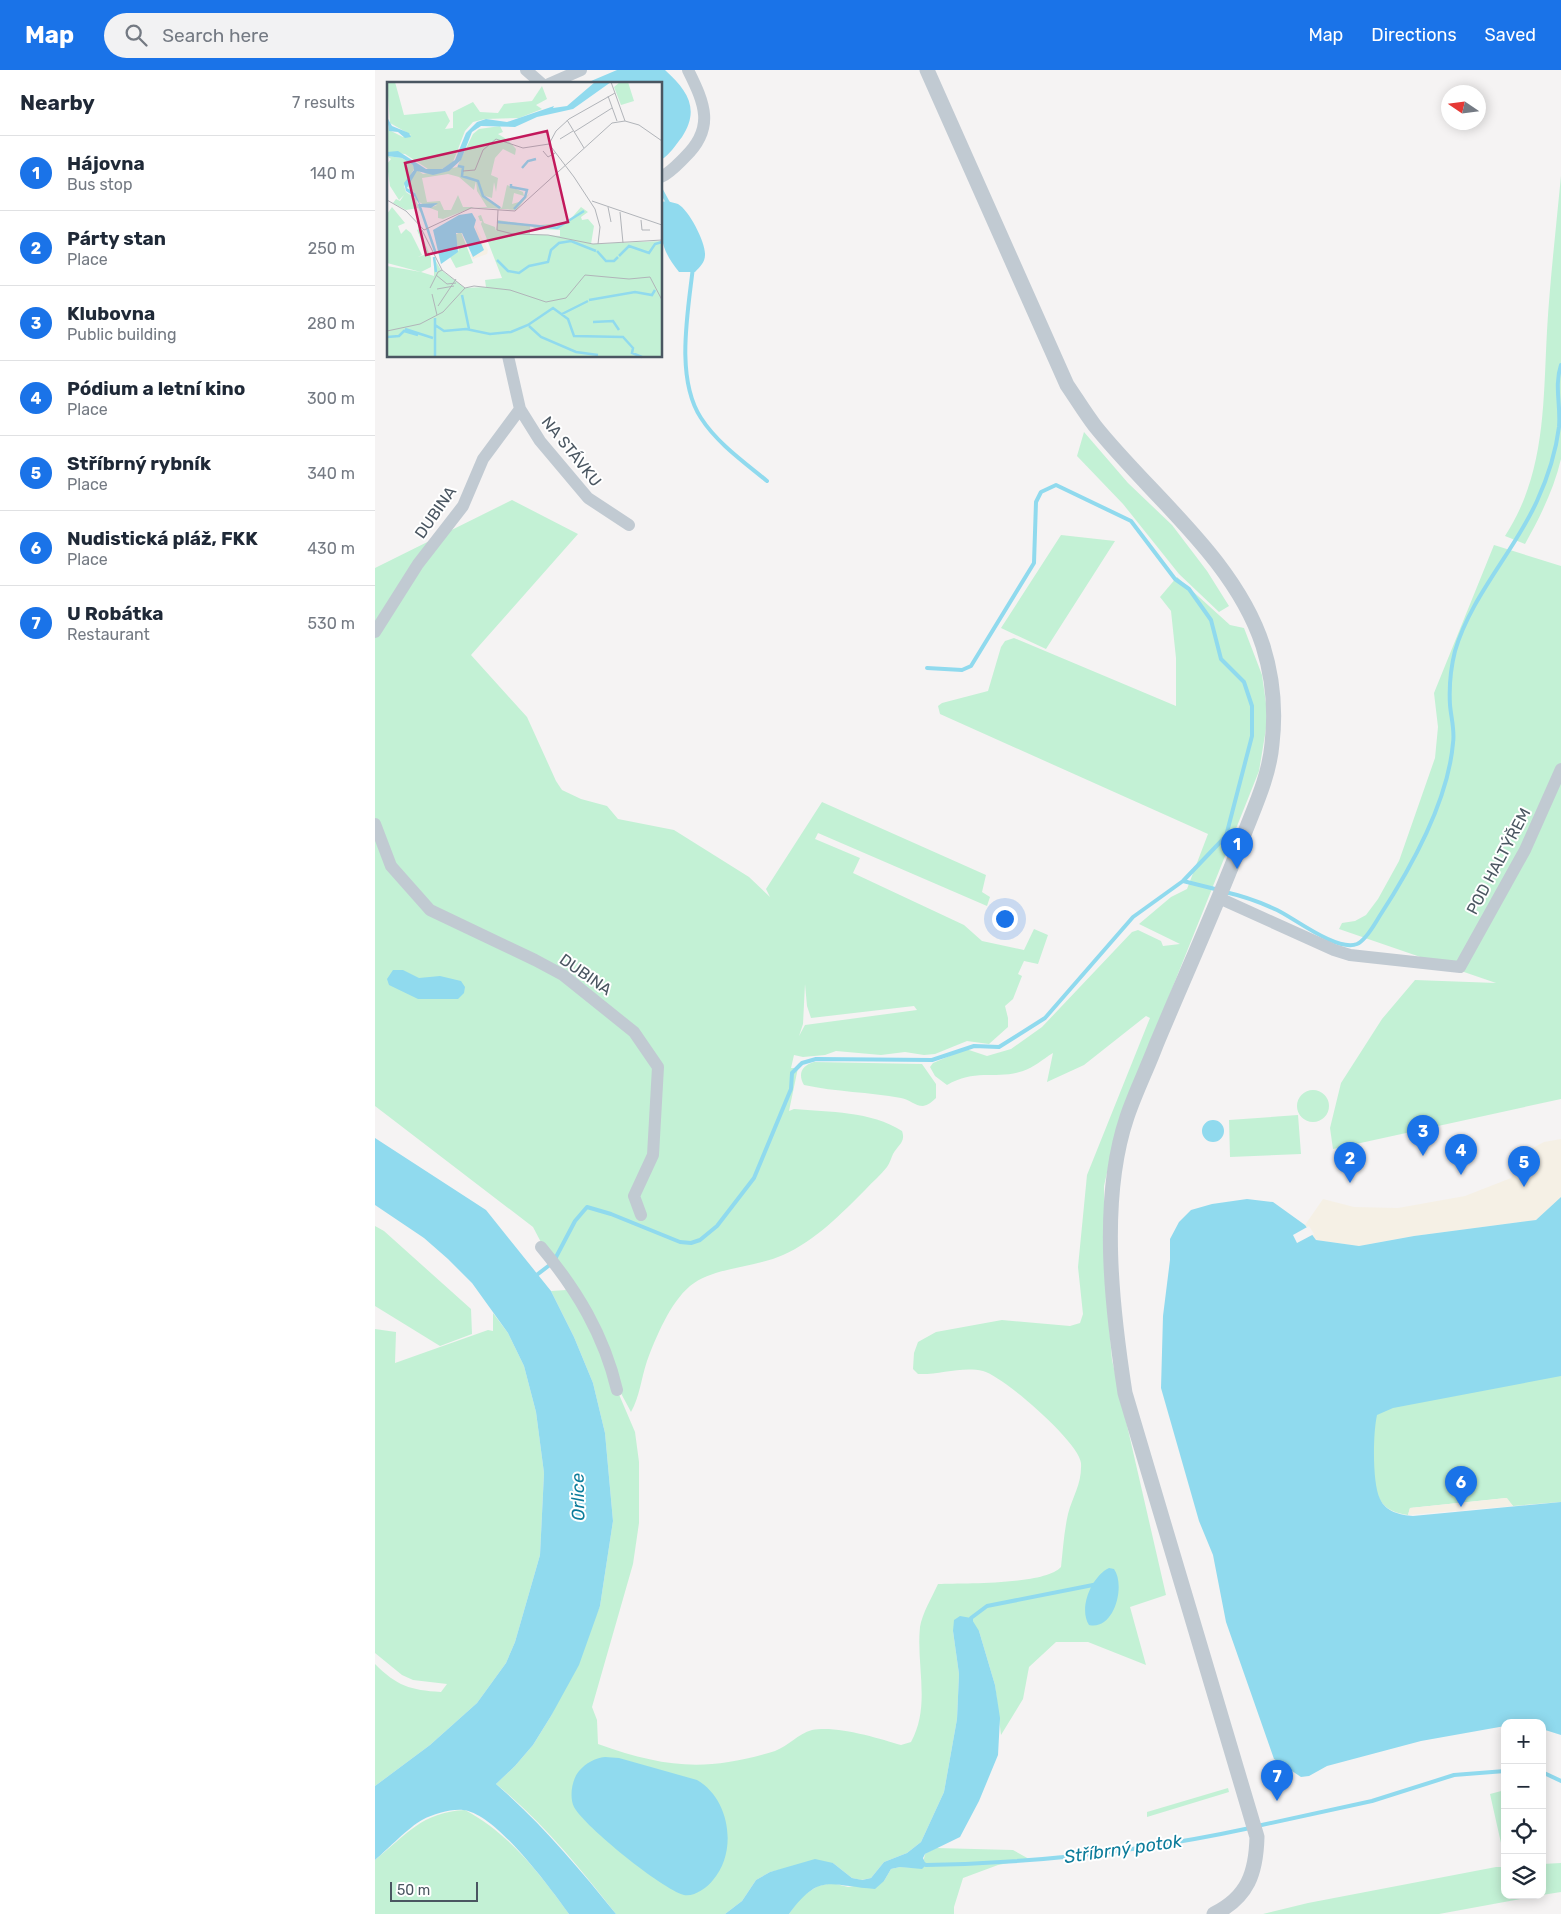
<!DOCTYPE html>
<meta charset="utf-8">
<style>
body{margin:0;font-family:Rubik,sans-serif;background:#f2f2f3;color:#1f2937}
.controls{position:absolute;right:15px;bottom:15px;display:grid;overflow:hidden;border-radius:10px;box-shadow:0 2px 12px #0003}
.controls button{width:45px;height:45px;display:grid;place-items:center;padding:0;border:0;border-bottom:1px solid #e0e1e3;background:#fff;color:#1f2937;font:25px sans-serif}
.compass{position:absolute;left:1066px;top:15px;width:45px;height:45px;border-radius:50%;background:#fff;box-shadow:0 2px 12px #0003;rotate:283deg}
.scale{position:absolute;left:15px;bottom:12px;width:88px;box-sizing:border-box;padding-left:5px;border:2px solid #4a5661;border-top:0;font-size:14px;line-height:18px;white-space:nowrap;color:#4a5661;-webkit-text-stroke:4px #fff;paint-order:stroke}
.you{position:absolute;left:629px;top:848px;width:18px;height:18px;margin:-12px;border:4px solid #fff;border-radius:50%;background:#1a73e8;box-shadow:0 0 0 8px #1a73e833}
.badge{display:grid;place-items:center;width:32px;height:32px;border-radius:50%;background:#1a73e8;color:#fff;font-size:16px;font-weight:700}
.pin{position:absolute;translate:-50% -41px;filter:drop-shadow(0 1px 2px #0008)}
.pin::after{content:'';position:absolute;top:26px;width:18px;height:15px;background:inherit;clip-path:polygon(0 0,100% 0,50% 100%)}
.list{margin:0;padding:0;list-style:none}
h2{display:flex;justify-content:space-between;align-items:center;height:65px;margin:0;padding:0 20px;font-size:21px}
h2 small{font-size:16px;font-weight:400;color:#747a83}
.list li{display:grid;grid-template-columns:32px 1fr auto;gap:15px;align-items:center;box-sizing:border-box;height:75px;padding:0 20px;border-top:1px solid #e0e1e3}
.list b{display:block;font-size:19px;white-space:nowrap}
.list p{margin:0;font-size:16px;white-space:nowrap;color:#747a83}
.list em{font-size:16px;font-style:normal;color:#747a83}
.icon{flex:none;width:28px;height:28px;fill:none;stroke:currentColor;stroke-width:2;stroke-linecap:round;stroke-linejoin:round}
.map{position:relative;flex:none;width:1186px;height:1844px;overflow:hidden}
header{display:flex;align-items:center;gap:30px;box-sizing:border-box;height:70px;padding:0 25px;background:#1a73e8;color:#fff}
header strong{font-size:24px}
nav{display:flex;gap:28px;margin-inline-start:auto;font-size:18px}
.search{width:350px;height:45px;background:#f2f2f3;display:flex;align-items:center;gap:12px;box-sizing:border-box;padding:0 18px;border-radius:28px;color:#747a83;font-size:19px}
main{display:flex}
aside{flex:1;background:#fff}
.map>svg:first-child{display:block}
.green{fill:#c3f1d5;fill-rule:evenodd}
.sand{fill:#f5f0e5}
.water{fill:#90daee}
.pier{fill:#f5f3f3}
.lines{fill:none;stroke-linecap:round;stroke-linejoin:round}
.stream{stroke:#90daee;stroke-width:4}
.minor{stroke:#c1cad2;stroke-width:12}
.tertiary{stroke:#c1cad2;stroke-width:15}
.labels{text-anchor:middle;stroke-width:4;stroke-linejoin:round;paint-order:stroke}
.street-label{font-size:16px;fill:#4a5661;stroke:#fff}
.water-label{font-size:18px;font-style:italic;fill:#0c7c9b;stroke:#fff}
.inset-river{fill:none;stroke:#90daee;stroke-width:2.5}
.inset-road{fill:none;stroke:#b1b4b9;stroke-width:1}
.view{fill:#c2185b;fill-opacity:0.15;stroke:#c2185b;stroke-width:2.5}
.inset-edge{fill:none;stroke:#4a5661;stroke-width:2.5}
</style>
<header>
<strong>Map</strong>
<div class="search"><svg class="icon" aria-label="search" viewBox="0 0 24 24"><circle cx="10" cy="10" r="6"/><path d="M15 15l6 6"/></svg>Search here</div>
<nav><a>Map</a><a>Directions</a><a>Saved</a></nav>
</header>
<main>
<aside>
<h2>Nearby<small>7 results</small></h2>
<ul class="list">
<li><span class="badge">1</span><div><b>Hájovna</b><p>Bus stop</p></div><em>140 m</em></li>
<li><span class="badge">2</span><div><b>Párty stan</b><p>Place</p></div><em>250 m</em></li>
<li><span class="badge">3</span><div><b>Klubovna</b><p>Public building</p></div><em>280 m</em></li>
<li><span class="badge">4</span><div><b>Pódium a letní kino</b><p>Place</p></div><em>300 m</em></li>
<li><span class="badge">5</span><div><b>Stříbrný rybník</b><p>Place</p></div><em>340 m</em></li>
<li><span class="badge">6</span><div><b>Nudistická pláž, FKK</b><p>Place</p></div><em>430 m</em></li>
<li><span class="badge">7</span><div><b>U Robátka</b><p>Restaurant</p></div><em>530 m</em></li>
</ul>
</aside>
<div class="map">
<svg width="1186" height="1844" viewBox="0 0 1186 1844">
<rect width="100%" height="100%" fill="#f5f3f3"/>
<path class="green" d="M 1186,106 L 1186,389 C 1179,419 1165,447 1150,474 L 1130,466 C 1171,403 1168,333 1172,261 C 1175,210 1181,158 1186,106 Z
M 709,362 L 753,413 L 797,455 L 832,501 L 854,536 L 844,542 L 804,504 L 748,434 L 702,386 Z
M 137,430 L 203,464 L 96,585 L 152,647 L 181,711 L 187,720 L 206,729 L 232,736 L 243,749 L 299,760 L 374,807 L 395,827 L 391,819 L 447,732 L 611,805 L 607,822 L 615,827 L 612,836 L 443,763 L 440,769 L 485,788 L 478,803 L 589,855 L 607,871 L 649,880 L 659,859 L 673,865 L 663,894 L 649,891 L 643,904 L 647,906 L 638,929 L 630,936 L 633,948 L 633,957 L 614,974 L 592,971 L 560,984 L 549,985 L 530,982 L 506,985 L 461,981 L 450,985 L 428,987 L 419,985 L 416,998 L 421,998 L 424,993 L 414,1041 L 419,1039 C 454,1042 496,1041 527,1061 C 531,1072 523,1075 518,1084 C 516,1088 515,1093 512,1097 C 506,1105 497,1112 491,1119 C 466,1144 440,1171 408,1185 C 379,1198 338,1197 315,1216 C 295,1233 281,1267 272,1291 C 266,1309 265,1326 256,1342 L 234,1301 L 260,1362 L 264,1392 L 264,1453 L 258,1494 L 217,1637 L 222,1650 L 223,1674 C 290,1698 332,1702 400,1681 C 413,1676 423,1664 437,1660 C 461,1655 503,1668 526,1675 L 536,1672 C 556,1636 541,1596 545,1557 C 547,1544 557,1527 563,1514 C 589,1513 670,1515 686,1497 C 688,1479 689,1462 693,1444 C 698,1425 707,1414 706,1393 C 704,1372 628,1306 608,1301 C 587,1296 564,1305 543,1304 L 538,1299 L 539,1283 L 543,1272 L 561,1262 L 627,1250 L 695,1256 L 705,1253 L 708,1244 L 703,1197 L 712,1105 L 775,948 L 771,946 L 709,995 L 672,1012 L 678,983 C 668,989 658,998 648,1001 C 621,1010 601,998 572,1015 L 560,1006 L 555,997 L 558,993 L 591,979 L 612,986 L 636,979 L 667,957 L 757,862 L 763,860 L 786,871 L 788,876 L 805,874 L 764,854 L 796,827 L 812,819 L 833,764 L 565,644 L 563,636 L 567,633 L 613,621 L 626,577 L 630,571 L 639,568 L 801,636 L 801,588 L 796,541 L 785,527 L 802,507 L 855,555 L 869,558 L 887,605 L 893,647 L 884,701 L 743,1054 L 729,1116 L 730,1209 L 737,1290 L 791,1525 L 755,1537 L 771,1595 L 713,1572 L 681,1572 L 654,1597 L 648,1629 L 626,1665 L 620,1615 L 604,1561 L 578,1561 L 584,1604 L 582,1649 L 569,1722 L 546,1772 L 532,1783 L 509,1792 L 496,1808 L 486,1810 L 477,1808 L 458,1793 L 417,1797 L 395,1802 L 381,1810 L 367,1831 L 350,1844 L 241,1844 C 205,1798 166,1750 121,1714 L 140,1696 L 158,1675 L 176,1646 L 225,1536 L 238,1451 L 230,1363 L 218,1313 L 199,1267 L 176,1221 L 191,1220 L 158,1157 L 0,1036 L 0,498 ZM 430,914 L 432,936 L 436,948 L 539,936 L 542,940 L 430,955 L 424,966 L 428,954 Z
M 686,465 L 740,471 L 671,579 L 626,558 Z
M 1119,475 L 1186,496 L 1186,1029 L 958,1079 L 955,1058 L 966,1013 L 1007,949 L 1040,910 L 1121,913 L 964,859 L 967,853 L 980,851 L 991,845 L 1003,829 L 1024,791 L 1060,688 L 1063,657 L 1059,623 Z
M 439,992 L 547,994 L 561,1014 L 561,1028 C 557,1032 553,1035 548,1036 C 540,1036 534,1029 526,1028 C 494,1022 461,1022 429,1015 C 422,1003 428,995 439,992 Z
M922 1036a16 16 0 1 1 32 0a16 16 0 1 1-32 0Z
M 923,1045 L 926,1084 L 855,1087 L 854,1050 Z
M 0,1156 L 9,1161 L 96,1239 L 97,1264 L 65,1276 L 0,1236 Z
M 118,1243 L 133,1263 L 149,1296 L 161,1342 L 169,1403 L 165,1485 L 140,1572 L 131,1593 L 102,1633 L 55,1675 L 0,1716 L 0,1594 C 22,1616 35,1620 66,1622 L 72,1614 L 38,1610 L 27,1605 L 0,1583 L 0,1259 L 21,1262 L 20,1293 L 113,1260 L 118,1261 Z
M 1186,1305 L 1186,1432 L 1138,1436 L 1131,1428 L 1035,1438 L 1033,1445 C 1021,1443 1010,1440 1004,1428 C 995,1413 996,1360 1000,1343 L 1016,1336 Z
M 853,1718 L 854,1722 L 772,1747 L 772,1742 Z
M 1130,1720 L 1130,1772 L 1126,1773 L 1115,1724 Z
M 90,1740 C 135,1764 165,1804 194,1844 L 0,1844 L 0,1790 C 31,1765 47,1742 90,1740 Z
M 561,1778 L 638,1780 L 654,1789 L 623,1795 L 588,1808 L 579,1837 L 579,1844 L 414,1844 L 426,1827 L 443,1816 L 457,1813 L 473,1817 L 509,1811 L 516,1799 L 525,1797 L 547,1798 L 550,1784 Z
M 1186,1793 L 1186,1822 L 1167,1825 L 1167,1794 Z
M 1121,1797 L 1130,1797 L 1130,1825 L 1167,1825 L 1064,1844 L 888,1844 L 933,1833 Z"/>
<path class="sand" d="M 1186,1069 L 1186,1127 L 1161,1150 L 1039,1166 L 984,1176 L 941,1170 L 930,1155 L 948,1129 L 979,1137 L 1023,1138 L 1090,1126 L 1136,1108 L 1156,1079 L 1169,1072 Z
M 1132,1428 L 1138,1436 L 1033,1445 L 1035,1438 Z"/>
<path class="water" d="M 242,0 L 290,0 C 313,21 325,39 307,67 C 300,76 295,84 286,90 L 286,14 L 209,14 Z
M 292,131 C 295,132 300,133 303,134 C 314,140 331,173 330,185 C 330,192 325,197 320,202 L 304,202 C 283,176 286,164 286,132 Z
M 18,900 L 28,900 L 44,908 L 65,906 L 86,911 L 90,917 L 89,923 L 83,929 L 43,929 L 14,915 L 12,909 Z
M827 1061a11 11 0 1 1 22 0a11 11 0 1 1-22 0Z
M 0,1068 L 111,1140 L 176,1221 L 199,1267 L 218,1313 L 230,1363 L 238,1451 L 225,1536 L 204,1595 L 176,1646 L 158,1675 L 140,1696 L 121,1714 C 165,1752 204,1798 241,1844 L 194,1844 C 175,1818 121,1743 88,1740 C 75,1739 59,1744 47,1750 C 34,1757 13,1779 0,1790 L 0,1716 L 55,1675 L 102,1633 L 131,1593 L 140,1572 L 165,1485 L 169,1403 L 161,1342 L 149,1296 L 133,1263 L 97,1213 L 73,1189 L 49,1168 L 0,1135 Z
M 1186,1127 L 1186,1306 L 1018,1338 L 1002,1345 C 998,1363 997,1413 1005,1429 C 1011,1442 1025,1445 1038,1446 L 1186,1432 L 1186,1665 L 1167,1659 L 1167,1653 L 1130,1653 L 1130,1656 L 1046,1671 L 952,1696 L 934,1706 L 926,1707 L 899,1689 L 851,1552 L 838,1485 L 824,1451 L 786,1318 L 788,1246 L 795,1190 L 795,1169 L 804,1152 L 816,1140 L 837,1134 L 872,1129 L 898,1132 L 930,1155 L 941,1170 L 984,1176 L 1039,1166 L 1161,1150 Z
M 734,1498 L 739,1499 C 751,1516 739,1561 714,1555 C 703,1538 717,1506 734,1498 Z
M 585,1546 L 596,1548 L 604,1561 L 620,1615 L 625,1648 L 623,1685 L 604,1731 L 585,1767 L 550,1784 L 548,1788 L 551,1795 L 547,1799 L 525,1797 L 516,1799 L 509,1811 L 500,1819 C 454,1816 445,1802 414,1844 L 350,1844 L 367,1831 L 381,1810 L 395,1802 L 440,1789 L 458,1793 L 477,1808 L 487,1810 L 496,1808 L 509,1792 L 532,1783 L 546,1772 L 569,1722 L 582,1649 L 584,1604 L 578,1561 L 579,1550 Z
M 230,1687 L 244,1688 L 322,1710 C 355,1729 363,1781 338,1810 C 332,1818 319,1827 309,1825 C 287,1819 210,1757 199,1737 C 194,1727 197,1709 204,1701 C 211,1693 220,1688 230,1687 Z"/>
<path class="pier" d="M 934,1156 L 939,1164 L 922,1173 L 918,1165 Z"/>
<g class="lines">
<path class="stream" d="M 286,120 L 293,133
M 318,197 C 313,242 300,308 326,348 C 342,373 369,392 392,411
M 808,811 L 844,820
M 850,822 C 868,826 885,832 902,840 C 919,848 962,882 982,874 C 991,870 999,855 1004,847 C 1036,798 1073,732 1078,673 C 1080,661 1076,647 1075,635 C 1074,618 1076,597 1080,581 C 1096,526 1139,482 1162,431 C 1172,409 1181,381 1184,357 C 1186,335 1179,316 1186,295
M 180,1189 L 200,1151 L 212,1137 L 236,1144 L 305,1172 L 316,1173 L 325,1170 L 342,1156 L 379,1108 L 416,1019 L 417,1003 L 427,993 L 441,989 L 557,990 L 599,976 L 624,977 L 670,948 L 758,847 L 808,811 L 851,766 L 877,666 L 877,636 L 869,612 L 846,589 L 836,550 L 814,519 L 800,509 L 756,451 L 681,415 L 666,422 L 661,432 L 659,493 L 596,596 L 587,600 L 552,598
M 159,1207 L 176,1194
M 596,1553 L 596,1548 L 612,1536 L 723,1514
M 1167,1702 L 1186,1711
M 882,1756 L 997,1731 L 1079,1705 L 1130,1701
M 547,1793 L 551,1795 C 659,1793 769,1781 875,1758"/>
<path class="minor" d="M 151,0 L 167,14
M 174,14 L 206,0
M 286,107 C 296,102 302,95 310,87 C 340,58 330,34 313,0
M 133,286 L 145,339 L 165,371 L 213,428 L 254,455
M 0,562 L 43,494 L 88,436 L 108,389 L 145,339
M 0,754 L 16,796 L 55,840 L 160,890 L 188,905 L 259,962 L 283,997 L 278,1085 L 259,1126 L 266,1145
M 844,828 L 959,880 L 975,885 L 1085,897 L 1150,780 L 1186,699
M 166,1177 C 202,1220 229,1265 242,1320"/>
<path class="tertiary" d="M 552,0 L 692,315 C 701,328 710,343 720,356 C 775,425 860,489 888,576 C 898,608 901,640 897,674 C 894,709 877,742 865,775 C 839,842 809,908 781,975 C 772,999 760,1023 752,1047 C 724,1130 737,1239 750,1323 L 882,1767 C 881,1803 873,1827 839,1844"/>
</g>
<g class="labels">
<g class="street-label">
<text transform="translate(197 381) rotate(51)" y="6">NA STÁVKU</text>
<text transform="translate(60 442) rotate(-55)" y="6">DUBINA</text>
<text transform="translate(1123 791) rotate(-62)" y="6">POD HALTÝŘEM</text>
<text transform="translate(211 904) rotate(35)" y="6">DUBINA</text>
</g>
<g class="water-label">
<text transform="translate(203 1427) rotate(-91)" y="6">Orlice</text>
<text transform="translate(748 1779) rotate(-8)" y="6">Stříbrný potok</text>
</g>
</g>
<g transform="translate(12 12)">
<rect width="275" height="275" fill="#f5f3f3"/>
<path d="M 0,0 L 8,0 L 17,33 L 58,29 L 63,39 L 58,47 L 66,46 L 66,30 L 86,20 L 93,30 L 111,31 L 117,22 L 145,19 L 155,4 L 160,17 L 149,23 L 155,27 L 132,36 L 98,37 L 86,40 L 78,49 L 66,80 L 55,87 L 41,87 L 18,72 L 0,70 L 0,41 L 2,48 L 16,55 L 24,53 L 3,41 ZM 233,0 L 241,0 L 247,19 L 234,23 L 227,5 ZM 113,44 L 116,50 L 111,52 L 121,58 L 129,67 L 128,73 L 116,67 L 108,76 L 104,93 L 111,96 L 109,110 L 107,100 L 105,116 L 95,113 L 115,126 L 120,103 L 136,110 L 137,114 L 127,111 L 125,122 L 135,119 L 144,110 L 129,128 L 87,125 L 56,137 L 51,136 L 51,129 L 43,126 L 50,123 L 37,123 L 29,118 L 34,131 L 31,126 L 19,128 L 6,121 L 9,117 L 13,119 L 17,113 L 12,118 L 3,104 L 0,82 L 4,77 L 0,74 L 15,76 L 26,83 L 27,87 L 17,104 L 19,110 L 28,116 L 28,111 L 20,104 L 30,88 L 36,92 L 70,85 L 86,52 L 92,47 ZM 61,92 L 72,95 L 87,108 L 89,99 L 90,109 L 100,125 L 76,125 L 71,113 L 64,128 L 57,128 L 53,119 L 40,120 L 35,96 ZM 5,125 L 18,141 L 11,144 L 14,152 L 19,147 L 24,151 L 35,173 L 31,175 L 40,172 L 30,148 L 32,147 L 35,153 L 44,176 L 44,185 L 34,190 L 47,194 L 47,176 L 54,188 L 78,206 L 99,205 L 98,198 L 115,196 L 94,142 L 95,139 L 93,139 L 91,134 L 94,133 L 97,141 L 108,145 L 109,149 L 111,138 L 143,143 L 143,152 L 173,154 L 173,148 L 149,147 L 144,144 L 181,140 L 194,125 L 201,130 L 194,135 L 195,138 L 201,137 L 207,144 L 204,162 L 275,159 L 275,275 L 0,275 L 0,184 L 34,190 L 0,181 L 0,132 ZM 74,150 L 86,181 L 69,186 L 63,175 L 72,168 L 67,153 Z" fill="#c3f1d5" fill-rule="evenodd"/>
<path d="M 87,141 L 101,168 L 100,172 L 86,177 L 83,172 L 95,170 Z" fill="#f5f0e5"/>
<path d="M 208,0 L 224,0 L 186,27 L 150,35 L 128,45 L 94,44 L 85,50 L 74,78 L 62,89 L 46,93 L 30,89 L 20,106 L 28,111 L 33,122 L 51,121 L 44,126 L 34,125 L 28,115 L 19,109 L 17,101 L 27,88 L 26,83 L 15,76 L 0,74 L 0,70 L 11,69 L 39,87 L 55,87 L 68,78 L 79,51 L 90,40 L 99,37 L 120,40 L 167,24 L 166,26 L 180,24 ZM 0,35 L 5,44 L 22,51 L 24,55 L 18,56 L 11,50 L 2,49 ZM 85,131 L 89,138 L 87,145 L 97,168 L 86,175 L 75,151 L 69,151 L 71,170 L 54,182 L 46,148 L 72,133 Z" fill="#90daee"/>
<path class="inset-river" d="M 71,84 L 76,85 L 75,94 L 91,99 L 96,114 L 113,126M 135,86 L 141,79 L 149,77M 124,102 L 124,105 L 140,108 L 138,115 L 127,127M 32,122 L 49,172M 110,140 L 170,146 L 197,129M 210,169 L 219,179 L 227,179 L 231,175M 232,174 L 242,164 L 262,171 L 268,162 L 275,160M 47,175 L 49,190M 110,178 L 121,189 L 132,191 L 142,184 L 161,180 L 164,168 L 172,161 L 184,159 L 209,169M 75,213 L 82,247M 202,218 L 248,210 L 265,213 L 268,208M 175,232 L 201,219M 206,240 L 226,239 L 232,248M 48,243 L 57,249 L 79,247 L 103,252 L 124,250 L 141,243 L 166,226 L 181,237 L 187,254 L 236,255 L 246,266 L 245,271 L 255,275M 142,244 L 154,255 L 189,270 L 211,273M 18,247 L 46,256M 0,255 L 12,254 L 17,249 L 31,253M 48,275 L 48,236"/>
<path class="inset-road" d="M 224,0 L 238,39M 221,14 L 230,39M 180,38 L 197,66M 187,50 L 225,26M 173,57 L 186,49M 162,62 L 169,49 L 182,37 L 228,11M 136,66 L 162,62 L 187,95 L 208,127 L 213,145 L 211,162M 156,69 L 161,75 L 168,71M 76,89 L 88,88 L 96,68 L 109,57 L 136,66M 0,118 L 19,129 L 37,148 L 84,126 L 128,129 L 225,41 L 238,39 L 252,43 L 275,59M 205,119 L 275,143M 221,125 L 224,140M 111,128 L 110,148 L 126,152 L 161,153 L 206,162 L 275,158M 233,130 L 236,161M 254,138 L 255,148 L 263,148M 35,148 L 55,188 L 78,206M 49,193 L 60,202 L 69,201M 43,206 L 51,190 L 55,188M 50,207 L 67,204M 45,212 L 50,233M 51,224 L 69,197M 0,249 L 33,242 L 56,230 L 78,206 L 87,204 L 123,208 L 159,220 L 179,216 L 198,193 L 242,197 L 263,195 L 275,218"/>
<path class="view" d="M 160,49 L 181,140 L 39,173 L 18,81 Z"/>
<rect width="275" height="275" class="inset-edge"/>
</g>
</svg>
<div class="controls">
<button>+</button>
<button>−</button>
<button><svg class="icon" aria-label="locate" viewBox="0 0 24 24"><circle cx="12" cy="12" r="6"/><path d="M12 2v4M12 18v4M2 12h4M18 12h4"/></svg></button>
<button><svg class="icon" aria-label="layers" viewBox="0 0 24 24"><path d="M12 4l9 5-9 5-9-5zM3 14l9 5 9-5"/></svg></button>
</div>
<svg class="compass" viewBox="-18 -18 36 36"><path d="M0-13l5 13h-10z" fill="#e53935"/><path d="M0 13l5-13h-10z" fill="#747a83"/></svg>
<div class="scale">50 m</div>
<div class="you"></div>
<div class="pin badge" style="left:862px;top:799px">1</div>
<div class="pin badge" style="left:975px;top:1113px">2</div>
<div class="pin badge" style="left:1048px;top:1086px">3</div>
<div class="pin badge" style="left:1086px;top:1105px">4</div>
<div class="pin badge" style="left:1149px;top:1117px">5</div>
<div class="pin badge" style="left:1086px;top:1437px">6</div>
<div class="pin badge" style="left:902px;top:1731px">7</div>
</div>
</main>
